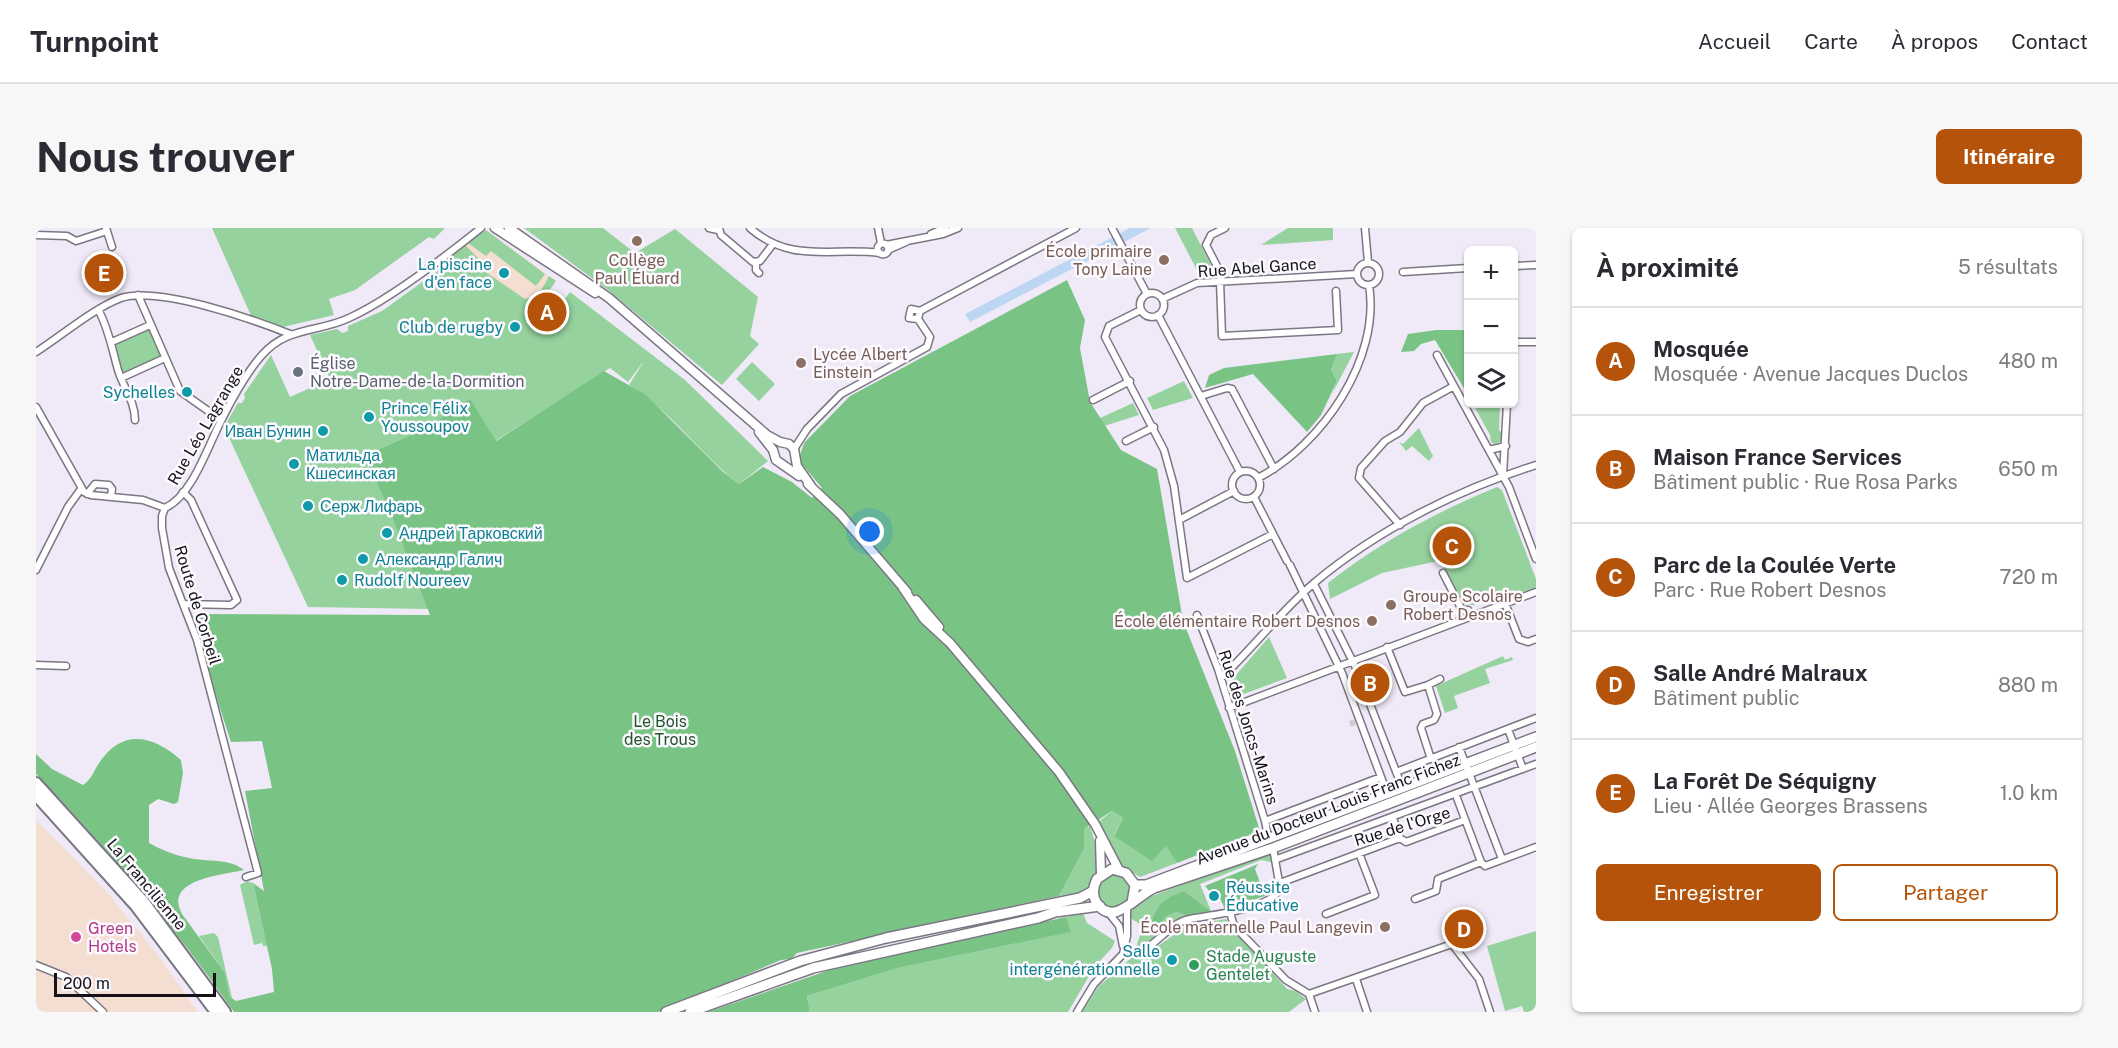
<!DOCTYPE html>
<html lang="fr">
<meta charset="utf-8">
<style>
body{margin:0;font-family:"Public Sans",sans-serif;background:#f7f7f7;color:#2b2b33}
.controls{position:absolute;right:18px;top:18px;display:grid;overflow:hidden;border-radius:9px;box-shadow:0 2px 4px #0004}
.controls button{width:54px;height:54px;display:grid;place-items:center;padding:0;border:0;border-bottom:2px solid #e1e1e2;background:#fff;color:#2b2b33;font:30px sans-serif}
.scale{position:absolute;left:18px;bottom:15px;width:162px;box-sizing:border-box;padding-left:6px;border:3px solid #151317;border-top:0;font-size:16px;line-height:21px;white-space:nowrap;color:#151317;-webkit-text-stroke:4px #fcf9ff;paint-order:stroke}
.you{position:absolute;left:834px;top:304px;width:21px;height:21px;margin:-15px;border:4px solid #fff;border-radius:50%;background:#1a73e8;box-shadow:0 0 0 9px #1a73e833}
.badge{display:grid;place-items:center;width:39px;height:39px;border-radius:50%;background:#b45309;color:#fff;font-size:20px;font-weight:700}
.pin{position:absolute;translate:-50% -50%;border:3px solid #fff;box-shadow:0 2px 6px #0006}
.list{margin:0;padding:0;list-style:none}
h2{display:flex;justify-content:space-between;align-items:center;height:78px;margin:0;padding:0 24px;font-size:26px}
h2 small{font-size:20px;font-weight:400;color:#7c7c81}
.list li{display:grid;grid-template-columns:39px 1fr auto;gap:18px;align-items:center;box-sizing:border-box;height:108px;padding:0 24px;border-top:2px solid #e1e1e2}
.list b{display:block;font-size:22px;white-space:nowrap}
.list p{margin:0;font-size:20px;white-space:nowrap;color:#7c7c81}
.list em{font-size:20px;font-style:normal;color:#7c7c81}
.actions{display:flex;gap:12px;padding:18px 24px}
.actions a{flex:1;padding:14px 0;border:2px solid #b45309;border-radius:9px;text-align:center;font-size:21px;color:#b45309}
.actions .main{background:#b45309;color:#fff}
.icon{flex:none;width:33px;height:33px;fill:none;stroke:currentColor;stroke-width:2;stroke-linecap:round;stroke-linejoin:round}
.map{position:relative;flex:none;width:1500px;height:784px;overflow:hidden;border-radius:9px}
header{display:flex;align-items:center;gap:36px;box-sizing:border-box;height:84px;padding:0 30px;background:#fff;border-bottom:2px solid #e1e1e2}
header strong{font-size:28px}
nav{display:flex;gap:33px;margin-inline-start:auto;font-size:21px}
.intro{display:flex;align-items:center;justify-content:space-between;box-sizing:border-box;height:144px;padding:0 36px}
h1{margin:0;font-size:42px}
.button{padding:15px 27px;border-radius:9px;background:#b45309;color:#fff;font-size:21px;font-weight:700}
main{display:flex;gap:36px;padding:0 36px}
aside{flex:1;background:#fff;border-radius:9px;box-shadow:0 2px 4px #0004}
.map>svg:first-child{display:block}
.commercial{fill:#f4ded1}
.green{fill:#95d29d}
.forest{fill:#79c485}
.water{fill:#bdd7f2}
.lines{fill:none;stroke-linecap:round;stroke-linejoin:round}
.street-tunnel{stroke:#cfcad6;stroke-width:6;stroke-dasharray:6 3;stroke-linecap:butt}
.street-casing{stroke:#7c7683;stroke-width:9}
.secondary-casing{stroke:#7c7683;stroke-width:11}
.primary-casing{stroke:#7c7683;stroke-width:12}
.highway-casing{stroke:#7c7683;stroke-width:14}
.street{stroke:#fff;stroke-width:6}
.secondary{stroke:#fff;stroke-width:8}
.primary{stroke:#fff;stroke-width:9}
.highway{stroke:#fff;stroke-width:10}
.education-dot{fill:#8d6e63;stroke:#fcf9ff;stroke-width:2}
.culture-dot{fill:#0f9aa8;stroke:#fcf9ff;stroke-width:2}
.worship-dot{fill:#6b7280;stroke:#fcf9ff;stroke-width:2}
.hotel-dot{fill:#d1479c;stroke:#fcf9ff;stroke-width:2}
.leisure-dot{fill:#2e9e5b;stroke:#fcf9ff;stroke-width:2}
.labels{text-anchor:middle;stroke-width:5;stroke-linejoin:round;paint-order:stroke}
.education-label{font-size:16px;fill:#785e54;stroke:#fcf9ff;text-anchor:end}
.culture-label{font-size:16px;fill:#0d838f;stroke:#fcf9ff;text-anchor:start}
.street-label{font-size:16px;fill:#151317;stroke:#fcf9ff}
.worship-label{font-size:16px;fill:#5b616d;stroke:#fcf9ff;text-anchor:start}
.park-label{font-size:16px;fill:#20552b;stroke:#fcf9ff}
.hotel-label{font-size:16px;fill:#b23c85;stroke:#fcf9ff;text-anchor:start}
.leisure-label{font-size:16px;fill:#27864d;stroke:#fcf9ff;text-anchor:start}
</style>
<header>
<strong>Turnpoint</strong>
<nav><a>Accueil</a><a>Carte</a><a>À propos</a><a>Contact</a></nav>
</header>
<div class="intro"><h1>Nous trouver</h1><a class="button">Itinéraire</a></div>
<main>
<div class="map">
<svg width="1500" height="784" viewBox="0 0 1500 784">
<rect width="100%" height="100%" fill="#f0eaf8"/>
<path class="commercial" d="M 450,2 L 520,53 L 489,95 L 415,27 Z
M 0,592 L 71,664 L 122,727 L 162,784 L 0,784 Z"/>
<path class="green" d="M 176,0 L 409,0 L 398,11 L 393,9 L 319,62 L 293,71 L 298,87 L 247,99 L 216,90 Z
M 488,0 L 567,0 L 599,25 L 639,1 L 722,69 L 714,108 L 723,116 L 686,157 L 572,62 Z
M 1139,0 L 1156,0 L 1177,41 L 1176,44 L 1162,44 Z
M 1252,0 L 1297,0 L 1297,12 L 1225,17 Z
M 450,2 L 509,46 L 500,58 L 455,23 L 450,28 L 432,15 Z
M 429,17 L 446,34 L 442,39 L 489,71 L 502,68 L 513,48 L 520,53 L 490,95 L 508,99 L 534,64 L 649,152 L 732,233 L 703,256 C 664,226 635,183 593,157 L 608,133 L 592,154 L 574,140 L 459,213 L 434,172 L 390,200 L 328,228 L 355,286 L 393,381 L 272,379 L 188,199 L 202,175 L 206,175 L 209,170 L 208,166 L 235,127 L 254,169 L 294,151 L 274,107 L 301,101 L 306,105 L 312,103 L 312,98 L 346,83 L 418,31 L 415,27 Z
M 113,101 L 125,129 L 87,146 L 79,116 Z
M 1318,124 L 1296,166 L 1301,153 L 1295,142 L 1301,126 Z
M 716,134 L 739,156 L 723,173 L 700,151 Z
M 1148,153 L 1157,170 L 1117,182 L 1111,170 Z
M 1097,175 L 1103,187 L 1068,198 L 1062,191 Z
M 1437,176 L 1464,176 L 1463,202 L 1467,206 L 1465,214 L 1458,216 L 1455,214 L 1454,207 Z
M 1383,200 L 1397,228 L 1393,233 L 1376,218 L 1370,223 L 1363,214 L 1367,216 Z
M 1461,259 L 1466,262 L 1500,351 L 1500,359 L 1459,375 L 1457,370 L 1438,377 L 1426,376 L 1421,362 L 1418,362 L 1409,344 L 1407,332 L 1346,345 L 1294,371 L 1292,355 C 1344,314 1400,284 1461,259 Z
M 1233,409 L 1251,450 L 1197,470 L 1193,455 Z
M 1467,428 L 1469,432 L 1476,429 L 1477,432 L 1449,441 L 1454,455 L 1418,468 L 1422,480 L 1409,485 L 1400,458 Z
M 1076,583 L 1087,590 L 1078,607 L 1130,618 L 1141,635 L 1104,649 L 1085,638 L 1061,595 Z
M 1054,598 C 1060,616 1070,652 1047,663 C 1040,666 1031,666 1023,668 L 1048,621 L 1048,601 Z
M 1233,625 L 1237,626 L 1235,634 L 1225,632 L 1164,656 L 1175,683 L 1148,663 L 1129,689 L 1140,684 L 1152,688 L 1139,692 L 1105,720 L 1100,719 L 1107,698 L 1094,690 L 1093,685 L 1105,672 Z
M1062 663a16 16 0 1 1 32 0a16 16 0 1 1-32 0Z
M 211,653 L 217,655 L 231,718 L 227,718 L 226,715 L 218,717 L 204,657 Z
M 1047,685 L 1051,695 L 1079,713 L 1076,720 L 1059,738 L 1032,784 L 774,784 L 771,768 L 862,740 L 1034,704 L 1030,689 Z
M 1190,691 L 1251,761 L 1260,763 L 1270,771 L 1253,784 L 1046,784 L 1062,759 L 1094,731 L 1109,727 L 1152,697 Z
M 1500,703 L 1500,784 L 1488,784 L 1486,778 L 1469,783 L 1451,718 Z
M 178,705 L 182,709 L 196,770 L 194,769 L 189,745 L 163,708 Z"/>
<path class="forest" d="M 1031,52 L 1049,92 L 1044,120 L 1054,174 L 1085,222 L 1121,241 L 1147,393 L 1199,523 L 1224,603 L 1141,635 L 1130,618 L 1116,633 L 1078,608 L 1087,590 L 1076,583 L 1048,601 L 1048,621 L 1023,668 L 761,725 L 755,731 L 745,732 L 622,784 L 198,784 C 139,699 72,621 0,546 L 0,526 L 16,541 L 47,557 C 56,551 57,544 63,535 C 86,500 117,507 145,532 L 147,545 L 142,574 L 138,576 L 122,571 L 113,577 L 113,615 C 126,622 138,627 153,630 C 171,634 194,630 208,642 C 187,647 127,651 146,686 L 189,745 L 194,769 L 200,773 L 238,764 L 236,741 L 217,655 L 228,663 L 209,563 L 236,560 L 226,513 L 195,514 L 179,465 L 159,386 L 394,387 L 355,286 L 328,228 L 390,200 L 434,171 L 460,213 L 568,143 L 610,167 L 686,243 L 703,256 L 727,239 L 756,254 L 776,270 L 786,260 L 766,236 L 764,227 L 768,215 L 814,168 Z
M 1400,102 L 1432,102 L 1432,167 L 1399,112 L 1385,116 L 1378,123 L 1365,124 L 1372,106 Z
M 1301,126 L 1295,142 L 1301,153 L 1285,187 L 1271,204 L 1217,146 L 1169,160 L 1173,147 L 1188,140 Z
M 1222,636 L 1219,641 L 1229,668 L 1189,681 L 1180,662 L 1174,664 L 1169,658 Z
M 1148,663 L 1175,683 L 1152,688 L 1140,684 L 1129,689 L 1121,703 L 1114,701 C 1119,678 1127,671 1148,663 Z
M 1030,689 L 1035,704 L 862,740 L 771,768 L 774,784 L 672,784 L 811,736 Z"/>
<path class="water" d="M 1094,0 L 1115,0 L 934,94 L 929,86 Z"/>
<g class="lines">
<path class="street-tunnel" d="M 1314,496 L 1319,494"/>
<g class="street-casing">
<path id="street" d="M 70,0 L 76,19
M 673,0 L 682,2
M 683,0 L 685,7 L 717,34 L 724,33 L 737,16
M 714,0 C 755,36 795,19 844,25
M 842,0 L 845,15
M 1076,0 L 1111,66
M 1329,0 L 1332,34
M 895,6 L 909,0
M 0,7 L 31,8 L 40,13 L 71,3
M841.5 21a5.5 5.5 0 1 1 11 0a5.5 5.5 0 1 1-11 0Z
M 850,17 L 907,6 L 922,0
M 852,22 L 870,14
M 720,34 L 720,42 L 723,45
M1321 46a11 11 0 1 1 22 0a11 11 0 1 1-22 0Z
M 1478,38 L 1500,37
M 1367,44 L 1432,40
M 1184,53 L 1186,108 L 1302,102 L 1300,63
M 1185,53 L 1183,42 L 1170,17 L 1175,7 L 1189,0
M1104 77a12 12 0 1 1 24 0a12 12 0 1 1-24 0Z
M 102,67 L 144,163 L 185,192
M 1126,71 L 1161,55 L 1321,46
M 1105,82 L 1073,98 L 1069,109 L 1128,222 L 1138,258 L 1151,350 L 1237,306
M 63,83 C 73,102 76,121 82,142 C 87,159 99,173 99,192
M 884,83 L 882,91 L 873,90 L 875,81 L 884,83 L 1040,0
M 1122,87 L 1204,244
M 76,114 L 114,97
M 1478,114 L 1500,114
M 0,124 C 25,108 58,80 85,70 C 123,58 216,91 254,106
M 1401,127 L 1473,259 L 1500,331
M 85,150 L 129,130
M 1165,168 L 1191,160 L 1196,161 L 1238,241
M 1057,172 L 1094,153
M 0,179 L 48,264 L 55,267 L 107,272 L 129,280
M 1090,213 L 1118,199
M 758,221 L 771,201 L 805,166 L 891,119 L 894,109 L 882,91
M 1453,222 L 1470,218
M1196 257a14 14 0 1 1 28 0a14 14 0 1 1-28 0Z
M 1467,247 L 1471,176
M 1222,250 C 1286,217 1345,131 1333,57
M 147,264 L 155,272 L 201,372 L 195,377 L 147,376
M 51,266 L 59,256 L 73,257 L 76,261 L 75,269
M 1218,269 L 1251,333
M 129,280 C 156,268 172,218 185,193 C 196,171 210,145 226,127 C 252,98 281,105 313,90 C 353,72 410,28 445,0
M 129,280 L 126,288 L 126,300 L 133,340 L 161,412 L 222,645 L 210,649
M 1143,292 L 1198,263
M 1364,297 L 1323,250 L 1325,240 L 1349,213 L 1364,204 L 1387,175 L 1418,158
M 1254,337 L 1306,445 L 1351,565
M 0,342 L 32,279 L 45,261
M 1407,345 L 1426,382 L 1432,382 L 1436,388
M 1278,356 L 1320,440 L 1366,559
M 1469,375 L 1483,411 L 1492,414 L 1500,411
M 1161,387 L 1182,441 L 1229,593 L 1231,603 L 1223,611
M 1351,419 L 1369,464 L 1392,457 L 1401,486 L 1398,492 L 1387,496 L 1385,500 L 1395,531
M 0,437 L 30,438
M 1185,450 C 1217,420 1244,384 1278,355 C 1341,302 1421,262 1500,237
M 1392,457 L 1404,451
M 1193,480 L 1500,364
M 1472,501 L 1487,541
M 1423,519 L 1466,631
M 1360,544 L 1500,490
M 1357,590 L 1364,610
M 1229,593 L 1345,549
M 1241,631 L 1500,536
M 1445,634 L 1449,638 L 1500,619
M 1244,655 L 1364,610 L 1370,614 L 1429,592
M 1379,671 L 1400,663 L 1402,651 L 1445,634 L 1421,570
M 1072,684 L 1083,698 L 1087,718
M 1194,684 L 1197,695 L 1202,702 L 1250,752 L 1273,766 L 1416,716 L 1443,751 L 1454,784
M 1290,686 L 1339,667 L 1323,625
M 1087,726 C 1116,730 1127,696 1154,691 C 1174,687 1237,681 1244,660 L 1237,620
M 0,737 L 30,749 L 67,784
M 1320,751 L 1331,784
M 1273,766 L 1279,784
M 1041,784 L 1058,756 L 1087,726 L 1091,708 L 1091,680"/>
</g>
<g class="secondary-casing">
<path id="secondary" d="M 459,0 L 559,65
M 473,0 L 573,70 L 731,207 L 744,214 L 753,216 L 758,221 L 761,238 L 775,258
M 723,204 L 737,222 L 740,232 L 763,248
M 772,256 L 804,286 L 871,364
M 867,360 L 888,391 L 914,415 L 1023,544 L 1059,596 L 1083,642
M 880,372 L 903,399
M 1064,613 L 1065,646"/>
</g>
<g class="primary-casing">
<path id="primary" d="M 1099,657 L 1110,657 C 1240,608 1370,558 1500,509
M 1096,675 L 1099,657 L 1090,645 L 1076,641 L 1061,651 C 1057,659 1056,667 1060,674 C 1077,701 1101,667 1118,660 L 1237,620 L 1500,519
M 630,784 L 764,733 L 850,710 L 1044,670 L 1057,663
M 654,784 L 777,740 L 1002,690 L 1019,684 L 1064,678"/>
</g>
<g class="highway-casing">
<path id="highway" d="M 0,555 L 107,673 L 189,784
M 0,567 L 100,678 L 180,784"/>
</g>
<use href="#street" class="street"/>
<use href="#secondary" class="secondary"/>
<use href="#primary" class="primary"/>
<use href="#highway" class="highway"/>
</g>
<g class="education-dot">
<circle cx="601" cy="13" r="6"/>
<circle cx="1128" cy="32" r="6"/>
<circle cx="765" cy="135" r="6"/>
<circle cx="1355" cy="377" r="6"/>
<circle cx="1336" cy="393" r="6"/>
<circle cx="1349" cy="699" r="6"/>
</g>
<g class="culture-dot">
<circle cx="468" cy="45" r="6"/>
<circle cx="479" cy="99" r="6"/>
<circle cx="151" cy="164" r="6"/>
<circle cx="333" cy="189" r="6"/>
<circle cx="287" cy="203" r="6"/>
<circle cx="258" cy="236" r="6"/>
<circle cx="272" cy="278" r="6"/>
<circle cx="351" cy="305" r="6"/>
<circle cx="327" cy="331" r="6"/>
<circle cx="306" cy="352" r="6"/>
<circle cx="1178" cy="668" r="6"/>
<circle cx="1136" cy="732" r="6"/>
</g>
<circle class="worship-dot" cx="262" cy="144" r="6"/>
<circle class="hotel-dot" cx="40" cy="709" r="6"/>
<circle class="leisure-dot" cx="1158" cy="737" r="6"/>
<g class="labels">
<g class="education-label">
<text x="1116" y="29">École primaire<tspan x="1116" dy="18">Tony Laine</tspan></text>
<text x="601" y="38" text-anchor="middle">Collège<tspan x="601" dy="18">Paul Éluard</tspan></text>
<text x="777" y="132" text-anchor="start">Lycée Albert<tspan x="777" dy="18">Einstein</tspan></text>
<text x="1367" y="374" text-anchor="start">Groupe Scolaire<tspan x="1367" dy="18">Robert Desnos</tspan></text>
<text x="1324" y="399">École élémentaire Robert Desnos</text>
<text x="1337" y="705">École maternelle Paul Langevin</text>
</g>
<g class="culture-label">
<text x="456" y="42" text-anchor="end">La piscine<tspan x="456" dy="18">d'en face</tspan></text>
<text x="467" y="105" text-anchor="end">Club de rugby</text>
<text x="139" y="170" text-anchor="end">Sychelles</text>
<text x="345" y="186">Prince Félix<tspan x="345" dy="18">Youssoupov</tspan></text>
<text x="275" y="209" text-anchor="end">Иван Бунин</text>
<text x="270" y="233">Матильда<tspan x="270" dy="18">Кшесинская</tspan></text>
<text x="284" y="284">Серж Лифарь</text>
<text x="363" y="311">Андрей Тарковский</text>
<text x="339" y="337">Александр Галич</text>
<text x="318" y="358">Rudolf Noureev</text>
<text x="1190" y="665">Réussite<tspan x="1190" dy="18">Éducative</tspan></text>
<text x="1124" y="729" text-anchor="end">Salle<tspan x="1124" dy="18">intergénérationnelle</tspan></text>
</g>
<g class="street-label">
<text transform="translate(1221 39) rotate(-4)" y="6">Rue Abel Gance</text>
<text transform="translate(169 197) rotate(-60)" y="6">Rue Léo Lagrange</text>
<text transform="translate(162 377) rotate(73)" y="6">Route de Corbeil</text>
<text transform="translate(1213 499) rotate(72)" y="6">Rue des Joncs-Marins</text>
<text transform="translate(1292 581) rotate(-21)" y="6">Avenue du Docteur Louis Franc Fichez</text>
<text transform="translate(1366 598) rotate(-17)" y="6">Rue de l'Orge</text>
<text transform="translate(111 656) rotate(50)" y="6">La Francilienne</text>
</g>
<g class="worship-label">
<text x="274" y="141">Église<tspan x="274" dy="18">Notre-Dame-de-la-Dormition</tspan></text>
</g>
<g class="park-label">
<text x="624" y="499">Le Bois<tspan x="624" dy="18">des Trous</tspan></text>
</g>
<g class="hotel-label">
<text x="52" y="706">Green<tspan x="52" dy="18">Hotels</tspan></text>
</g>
<g class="leisure-label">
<text x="1170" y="734">Stade Auguste<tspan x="1170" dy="18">Gentelet</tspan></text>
</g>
</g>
</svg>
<div class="controls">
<button>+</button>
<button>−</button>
<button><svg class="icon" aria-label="layers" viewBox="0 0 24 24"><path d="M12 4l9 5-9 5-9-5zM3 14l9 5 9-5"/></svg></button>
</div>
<div class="scale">200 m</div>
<div class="you"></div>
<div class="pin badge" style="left:511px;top:84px">A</div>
<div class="pin badge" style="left:1334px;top:455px">B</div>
<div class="pin badge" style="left:1416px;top:318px">C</div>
<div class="pin badge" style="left:1428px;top:701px">D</div>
<div class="pin badge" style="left:68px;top:45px">E</div>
</div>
<aside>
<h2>À proximité<small>5 résultats</small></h2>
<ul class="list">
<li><span class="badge">A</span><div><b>Mosquée</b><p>Mosquée · Avenue Jacques Duclos</p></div><em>480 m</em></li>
<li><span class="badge">B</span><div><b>Maison France Services</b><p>Bâtiment public · Rue Rosa Parks</p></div><em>650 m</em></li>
<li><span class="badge">C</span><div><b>Parc de la Coulée Verte</b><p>Parc · Rue Robert Desnos</p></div><em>720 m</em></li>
<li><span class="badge">D</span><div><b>Salle André Malraux</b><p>Bâtiment public</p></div><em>880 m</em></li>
<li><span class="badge">E</span><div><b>La Forêt De Séquigny</b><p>Lieu · Allée Georges Brassens</p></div><em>1.0 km</em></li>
</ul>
<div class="actions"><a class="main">Enregistrer</a><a>Partager</a></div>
</aside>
</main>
